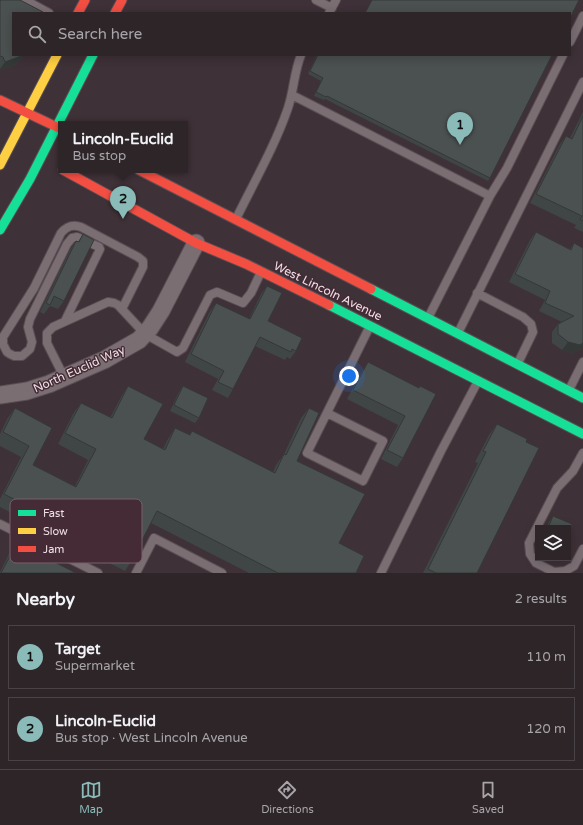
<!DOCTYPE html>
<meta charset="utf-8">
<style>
body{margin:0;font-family:"Varela Round",sans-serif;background:#3a3135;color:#f1f3f6}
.controls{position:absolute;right:12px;bottom:12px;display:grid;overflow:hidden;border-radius:0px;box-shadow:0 2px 10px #0003}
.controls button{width:36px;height:36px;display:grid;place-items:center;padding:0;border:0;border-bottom:1px solid #494246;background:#2e2529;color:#f1f3f6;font:20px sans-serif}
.you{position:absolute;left:349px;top:376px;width:14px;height:14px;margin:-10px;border:3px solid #fff;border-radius:50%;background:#1a73e8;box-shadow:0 0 0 6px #1a73e833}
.badge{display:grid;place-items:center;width:26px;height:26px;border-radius:50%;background:#8bbbb9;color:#111;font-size:13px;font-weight:700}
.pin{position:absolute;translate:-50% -33px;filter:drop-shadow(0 1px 2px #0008)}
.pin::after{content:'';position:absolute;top:21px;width:14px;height:12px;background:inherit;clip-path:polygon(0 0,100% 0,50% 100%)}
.popup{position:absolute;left:58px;top:121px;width:130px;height:52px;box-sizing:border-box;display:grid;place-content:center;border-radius:0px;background:#2e2529;filter:drop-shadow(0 1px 3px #0005);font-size:13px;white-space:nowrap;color:#a7a5a8}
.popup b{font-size:15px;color:#f1f3f6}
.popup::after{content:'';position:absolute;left:50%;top:100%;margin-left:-8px;border:8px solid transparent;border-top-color:#2e2529}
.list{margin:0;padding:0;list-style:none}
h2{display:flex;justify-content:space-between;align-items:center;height:52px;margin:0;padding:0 16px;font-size:17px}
h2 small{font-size:13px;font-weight:400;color:#a7a5a8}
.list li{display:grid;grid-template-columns:26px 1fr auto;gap:12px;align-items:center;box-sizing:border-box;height:64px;margin:0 8px 8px;padding:0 8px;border:1px solid #494246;border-radius:0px}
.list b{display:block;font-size:15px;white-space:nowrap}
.list p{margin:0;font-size:13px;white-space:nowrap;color:#a7a5a8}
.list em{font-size:13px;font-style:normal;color:#a7a5a8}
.icon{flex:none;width:22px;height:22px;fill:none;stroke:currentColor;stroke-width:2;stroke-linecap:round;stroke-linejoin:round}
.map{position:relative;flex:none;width:583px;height:573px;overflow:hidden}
.search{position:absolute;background:#2e2529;box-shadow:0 2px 10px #0003;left:12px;right:12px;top:12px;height:44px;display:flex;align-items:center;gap:10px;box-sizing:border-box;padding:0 14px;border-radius:0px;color:#a7a5a8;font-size:15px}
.sheet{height:196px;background:#2e2529}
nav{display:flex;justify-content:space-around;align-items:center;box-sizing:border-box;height:56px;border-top:1px solid #494246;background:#2e2529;font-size:11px;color:#a7a5a8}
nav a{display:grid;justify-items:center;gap:2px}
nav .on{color:#8bbbb9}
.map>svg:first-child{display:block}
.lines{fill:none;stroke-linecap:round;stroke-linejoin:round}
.lane-casing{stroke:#5a4d53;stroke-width:10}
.street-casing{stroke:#5a4d53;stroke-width:19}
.fast-casing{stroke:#5a4d53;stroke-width:11}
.slow-casing{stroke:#5a4d53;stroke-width:11}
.jam-casing{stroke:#5a4d53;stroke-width:11}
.lane{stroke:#7a6e73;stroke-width:8}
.street{stroke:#7a6e73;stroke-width:17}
.fast{stroke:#16e098;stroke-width:9}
.slow{stroke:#ffcf43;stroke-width:9}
.jam{stroke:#f24e42;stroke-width:9}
.wall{fill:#404645}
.shaded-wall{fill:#343938}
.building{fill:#4b5150;stroke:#343938}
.labels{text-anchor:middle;stroke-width:3;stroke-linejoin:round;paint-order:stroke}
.street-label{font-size:12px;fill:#f1e0e6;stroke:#442b36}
.key{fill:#442b36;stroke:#78616b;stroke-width:1}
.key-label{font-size:11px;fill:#f1e0e6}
</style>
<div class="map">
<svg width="583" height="573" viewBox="0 0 583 573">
<rect width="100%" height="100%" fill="#3e3137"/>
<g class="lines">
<g class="lane-casing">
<path id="lane" d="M 25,0 L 49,13
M 316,0 L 332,8
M 329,13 L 336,0
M 570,42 L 583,16
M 292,95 L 490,196 L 428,318
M 490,196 L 507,168 L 563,55
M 236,219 C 254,182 275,146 288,108 C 294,90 294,72 301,55
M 477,293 L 523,317 L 531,324 L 533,332 L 518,363
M 65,321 L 100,249 L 99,247 L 77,237 L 72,238 L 67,244 L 30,319 L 28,327 L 32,342 L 30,349 L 22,356 L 14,356 L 10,354 L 7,352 L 3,344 L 3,337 L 34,288 L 61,233 C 67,226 73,224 81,227 L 138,257 L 143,261 L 143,267 L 122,309
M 458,333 L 583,82
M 64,377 L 47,343 L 47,333 L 53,327 L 108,302 L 114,303 L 118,305 L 145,334 L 177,352 L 183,348 L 210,295 L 217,292 L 243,303 L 251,293 L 261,272
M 569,390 L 583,362
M 327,413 L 383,441 L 363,481 L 307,453 L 370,326
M 583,453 L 573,471 L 557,488 L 529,543 L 530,554 L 536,563 L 554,572 L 565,571 L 574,566 L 583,549
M 0,524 L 98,573
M 136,573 L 154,538 L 222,573
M 381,573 L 441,451 L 478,381"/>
</g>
<g class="street-casing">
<path id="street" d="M 0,395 L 27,391 L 49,384 L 104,360 L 139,340 L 150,328 L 161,311 L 196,243"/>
</g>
<g class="fast-casing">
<path id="fast" d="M 0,230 L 30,179 L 93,55
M 371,289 L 583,398
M 329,305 L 583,434"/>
</g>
<g class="slow-casing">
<path id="slow" d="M 0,165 L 57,55"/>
</g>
<g class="jam-casing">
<path id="jam" d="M 78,13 L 85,0
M 115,13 L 122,0
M 0,100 L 61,129
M 63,170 L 196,243 L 246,264 L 329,305
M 139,170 L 371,289"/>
</g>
<use href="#lane" class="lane"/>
<use href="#street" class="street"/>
<use href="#fast" class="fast"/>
<use href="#slow" class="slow"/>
<use href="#jam" class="jam"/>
</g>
<path class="wall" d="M 0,0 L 20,0 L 13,55 L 24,55 L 17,64 L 0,70 Z
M 317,55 L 552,55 L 490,178 L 488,181 L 325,99 L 324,100 L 314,96 L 321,81 L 308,74 Z
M 583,112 L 583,232 L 574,228 L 576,225 L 530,203 L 560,144 L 566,136 L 570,138 Z
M 536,232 L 570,249 L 574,243 L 582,348 L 574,353 L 562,350 L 552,343 L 552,332 L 558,324 L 562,322 L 539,311 L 545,300 L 509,282 L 530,240 Z
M 83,234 L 64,301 L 58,309 L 50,306 L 44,314 L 40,312 L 70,250 L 76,241 L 78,242 Z
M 267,286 L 268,321 L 296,351 L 290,359 L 287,357 L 285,360 L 255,346 L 233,389 L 228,398 L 212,390 L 218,379 L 185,362 L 210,311 L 216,303 L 249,319 L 261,294 Z
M 368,362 L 418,388 L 420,386 L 403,458 L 397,467 L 381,459 L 398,425 L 347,399 L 362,371 Z
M 128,386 L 144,439 L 163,449 L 168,439 L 175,428 L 189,435 L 192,431 L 273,472 L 276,465 L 284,454 L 301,418 L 309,408 L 297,461 L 339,543 L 356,573 L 249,573 L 151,523 L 132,560 L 125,571 L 0,507 L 0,499 L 21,457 L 0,446 L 0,434 L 7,419 L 15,408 L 52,428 L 33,465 L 75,486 L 88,460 L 58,444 L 73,414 L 81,403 L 110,418 L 121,397 Z
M 183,386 L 199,418 L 195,423 L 170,411 L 179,392 Z
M 497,424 L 526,442 L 477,573 L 423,573 L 478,463 L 475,462 L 489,435 Z
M 553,516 L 568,528 L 546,528 L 549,522 Z
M 17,543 L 76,573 L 0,573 L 0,572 L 9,554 Z"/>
<path class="shaded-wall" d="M 24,55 L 17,64 L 0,70 L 0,69 L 5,62 Z
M 568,342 L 583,343 L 583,347 L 574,353 L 562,350 Z"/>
<path class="building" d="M 1,0 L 20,0 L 43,12 L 42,13 L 13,13 L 13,55 L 24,55 L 5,62 L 3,57 L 0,56 L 0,1 Z
M 372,0 L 579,0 L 570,18 L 570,13 L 365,13 Z
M 318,55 L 552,55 L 490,178 L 327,96 L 326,97 L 316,92 L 323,78 L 310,71 Z
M 583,116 L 583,221 L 580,219 L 582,216 L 536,194 L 566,136 L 572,139 Z
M 536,232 L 571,250 L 574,243 L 583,248 L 583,343 L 580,345 L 568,342 L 558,334 L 558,324 L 574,316 L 545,303 L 550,291 L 515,274 Z
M 83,234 L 94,240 L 64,301 L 54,296 L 50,305 L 46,303 L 76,241 L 79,242 Z
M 267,286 L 282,293 L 268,321 L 302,338 L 296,351 L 292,349 L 291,352 L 260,337 L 233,389 L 218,382 L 224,371 L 191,354 L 216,303 L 250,319 Z
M 368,362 L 419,388 L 420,386 L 436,394 L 403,458 L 387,450 L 405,416 L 353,390 Z
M 128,386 L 163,404 L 144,439 L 165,450 L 175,428 L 190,435 L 192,431 L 275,473 L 284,454 L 286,455 L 309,408 L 319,413 L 297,461 L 365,494 L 339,543 L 364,556 L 356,573 L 278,573 L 157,511 L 132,560 L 4,494 L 29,446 L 3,432 L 15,408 L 52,428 L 33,465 L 76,487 L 96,449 L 65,433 L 81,403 L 112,418 Z
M 183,386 L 208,398 L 199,418 L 174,405 Z
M 497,424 L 527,439 L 526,442 L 539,448 L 477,573 L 436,573 L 428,569 L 486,452 L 483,451 Z
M 553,516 L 572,524 L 568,532 L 568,528 L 548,528 Z
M 17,543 L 76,573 L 1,573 Z"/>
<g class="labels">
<g class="street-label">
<text transform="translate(328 291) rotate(26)" y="4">West Lincoln Avenue</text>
<text transform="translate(79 369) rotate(-24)" y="4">North Euclid Way</text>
</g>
</g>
<rect x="10" y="499" width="132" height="64" rx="6" class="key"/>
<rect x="18" y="510" width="18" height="6" fill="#16e098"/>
<rect x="18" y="528" width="18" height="6" fill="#ffcf43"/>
<rect x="18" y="546" width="18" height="6" fill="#f24e42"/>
<g class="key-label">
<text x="43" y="517">Fast</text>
<text x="43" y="535">Slow</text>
<text x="43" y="553">Jam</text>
</g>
</svg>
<div class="controls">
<button><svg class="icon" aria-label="layers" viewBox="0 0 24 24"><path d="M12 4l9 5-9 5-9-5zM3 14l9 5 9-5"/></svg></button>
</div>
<div class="you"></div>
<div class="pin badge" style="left:460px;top:145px">1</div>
<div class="pin badge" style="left:123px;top:219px">2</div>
<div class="popup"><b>Lincoln-Euclid</b>Bus stop</div>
<div class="search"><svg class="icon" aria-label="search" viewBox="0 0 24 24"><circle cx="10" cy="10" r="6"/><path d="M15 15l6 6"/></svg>Search here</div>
</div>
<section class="sheet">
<h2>Nearby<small>2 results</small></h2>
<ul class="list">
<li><span class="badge">1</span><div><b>Target</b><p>Supermarket</p></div><em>110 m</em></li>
<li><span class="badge">2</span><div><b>Lincoln-Euclid</b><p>Bus stop · West Lincoln Avenue</p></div><em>120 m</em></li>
</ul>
</section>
<nav>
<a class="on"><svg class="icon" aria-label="map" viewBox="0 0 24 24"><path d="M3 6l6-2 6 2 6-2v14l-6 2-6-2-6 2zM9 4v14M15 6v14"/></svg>Map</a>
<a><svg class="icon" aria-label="directions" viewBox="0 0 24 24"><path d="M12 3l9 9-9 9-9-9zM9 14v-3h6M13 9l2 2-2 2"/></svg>Directions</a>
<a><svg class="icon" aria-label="saved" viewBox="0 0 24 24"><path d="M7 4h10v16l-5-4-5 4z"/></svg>Saved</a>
</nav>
